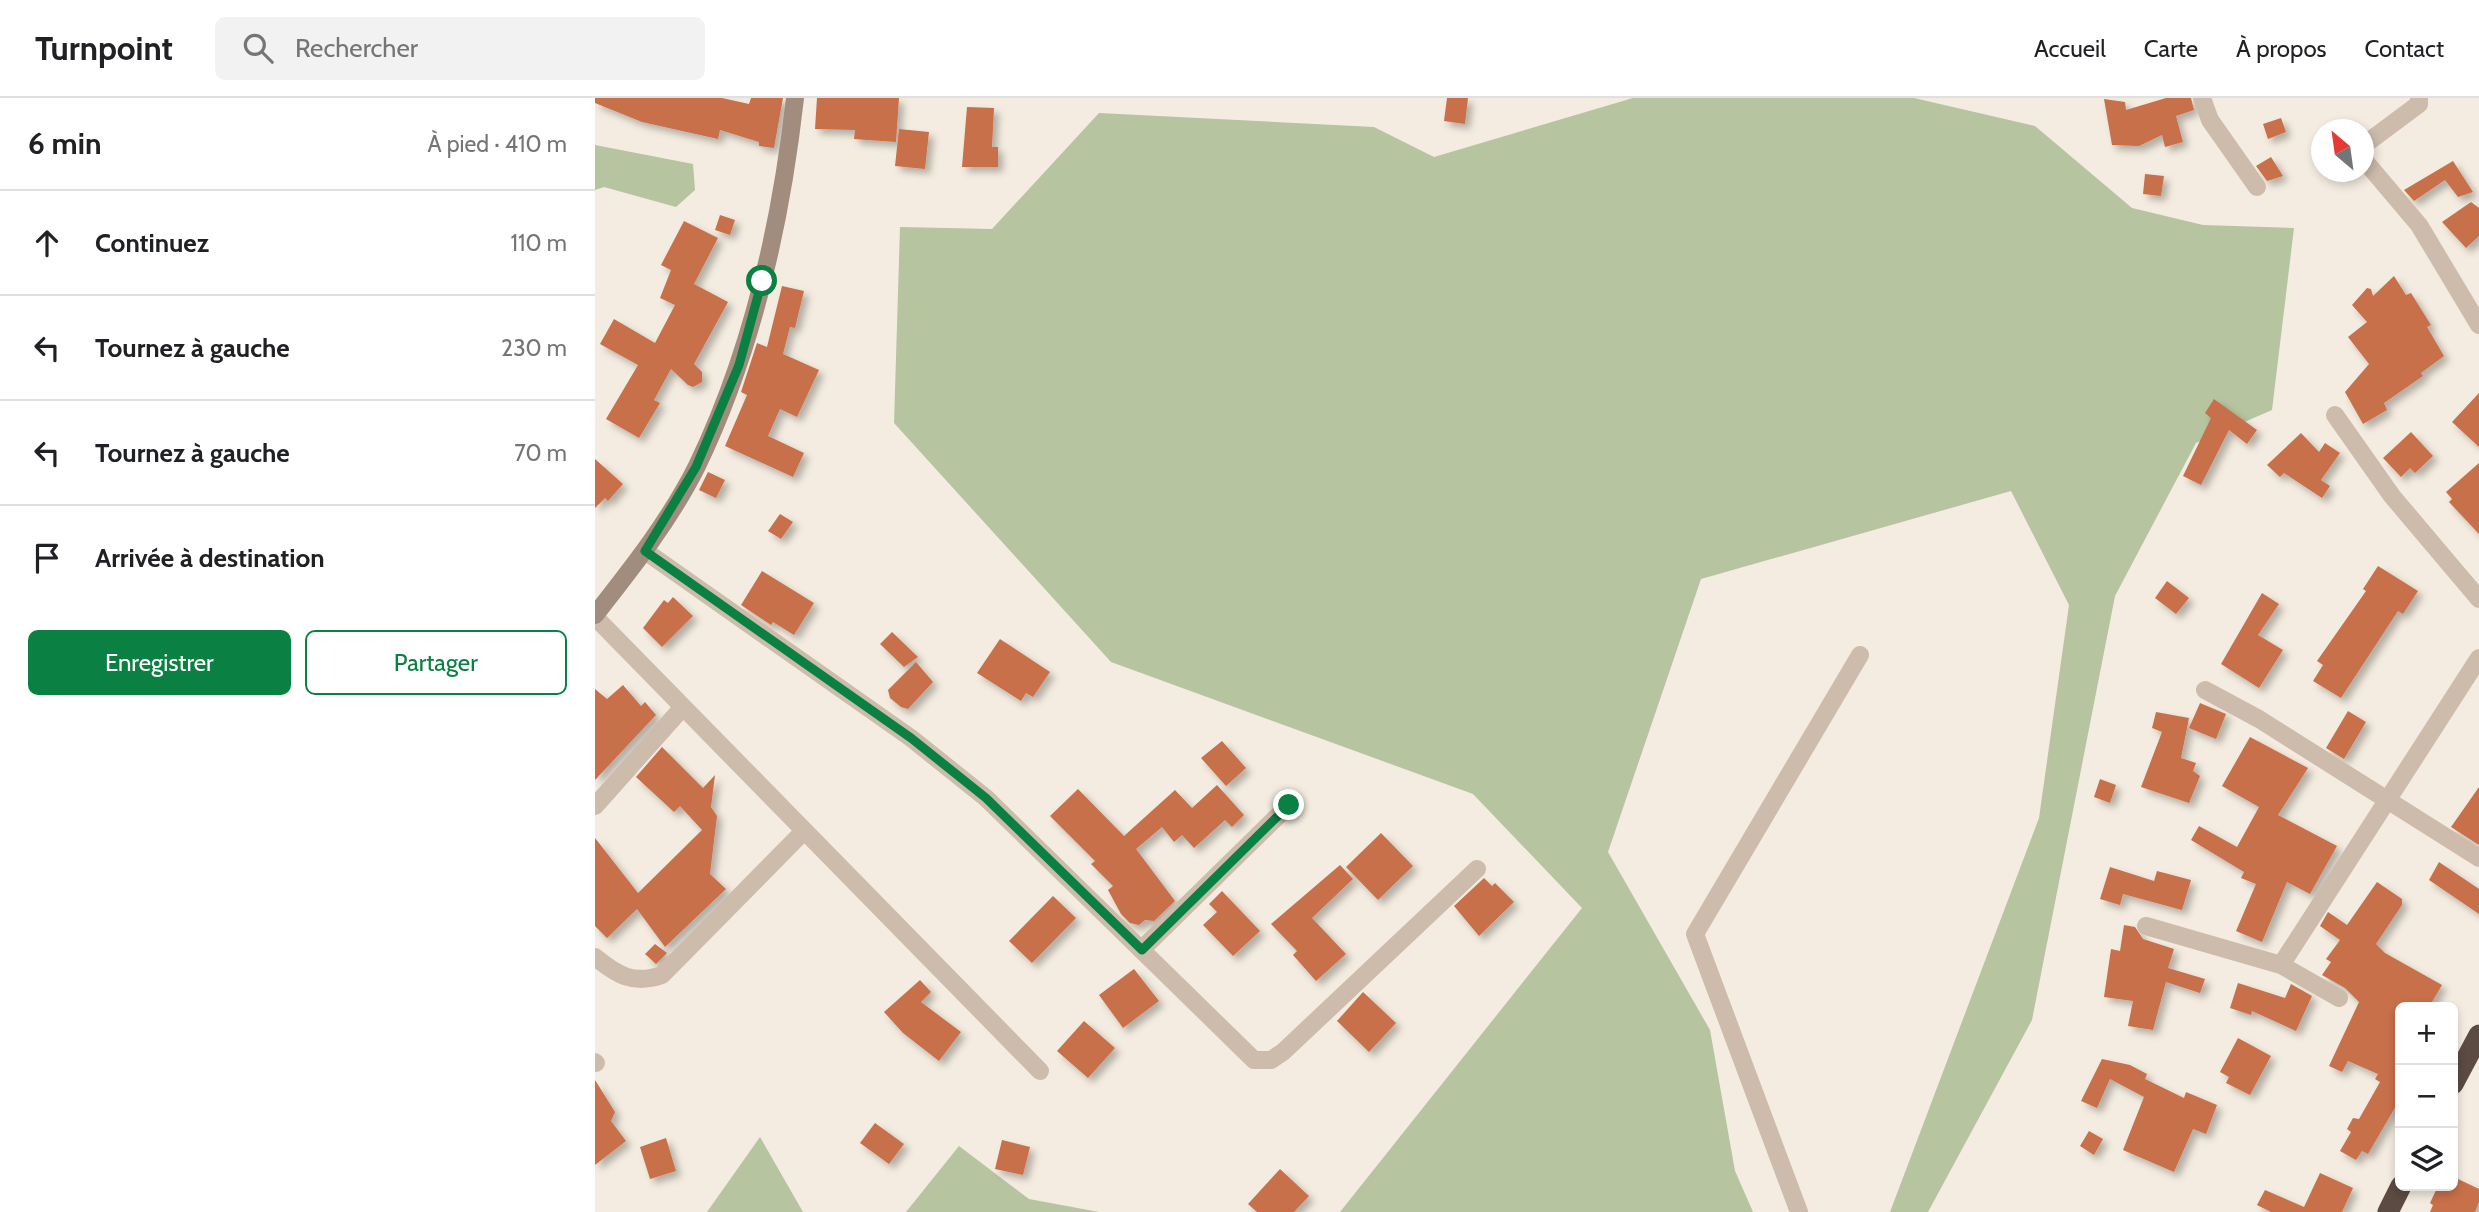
<!DOCTYPE html>
<html lang="fr">
<meta charset="utf-8">
<style>
body{margin:0;font-family:Cabin,sans-serif;background:#f2f2f2;color:#202124}
.controls{position:absolute;right:21px;bottom:21px;display:grid;overflow:hidden;border-radius:10px;box-shadow:0 4px 10px #0003}
.controls button{width:63px;height:63px;display:grid;place-items:center;padding:0;border:0;border-bottom:2px solid #e0e0e0;background:#fff;color:#202124;font:35px sans-serif}
.compass{position:absolute;left:1716px;top:21px;width:63px;height:63px;border-radius:50%;background:#fff;box-shadow:0 4px 10px #0003;rotate:331deg}
.stop{position:absolute;width:21px;height:21px;margin:-16px;border:5px solid #0b8043;border-radius:50%;background:#fff}
.stop.end{background:#0b8043;border-color:#fff;box-shadow:0 2px 7px #0008}
.list{margin:0;padding:0;list-style:none}
h2{display:flex;justify-content:space-between;align-items:center;height:91px;margin:0;padding:0 28px;font-size:30px}
h2 small{font-size:23px;font-weight:400;color:#757577}
.list li{display:grid;grid-template-columns:46px 1fr auto;gap:21px;align-items:center;box-sizing:border-box;height:105px;padding:0 28px;border-top:2px solid #e0e0e0}
.list b{display:block;font-size:26px;white-space:nowrap}
.list em{font-size:23px;font-style:normal;color:#757577}
.actions{display:flex;gap:14px;padding:21px 28px}
.actions a{flex:1;padding:16px 0;border:2px solid #0b8043;border-radius:10px;text-align:center;font-size:24px;color:#0b8043}
.actions .main{background:#0b8043;color:#fff}
.icon{flex:none;width:38px;height:38px;fill:none;stroke:currentColor;stroke-width:2;stroke-linecap:round;stroke-linejoin:round}
.map{position:relative;flex:none;width:1884px;height:1114px;overflow:hidden}
header{display:flex;align-items:center;gap:42px;box-sizing:border-box;height:98px;padding:0 35px;background:#fff;border-bottom:2px solid #e0e0e0}
header strong{font-size:33px}
nav{display:flex;gap:38px;margin-inline-start:auto;font-size:24px}
.search{width:490px;height:63px;background:#f2f2f2;display:flex;align-items:center;gap:18px;box-sizing:border-box;padding:0 24px;border-radius:10px;color:#757577;font-size:26px}
main{display:flex}
aside{flex:1;background:#fff}
.map>svg:first-child{display:block}
.green{fill:#b6c4a0}
.building{fill:#c86f4a;filter:url(#shadow)}
.lines{fill:none;stroke-linecap:round;stroke-linejoin:round}
.street{stroke:#cdbcac;stroke-width:18}
.secondary{stroke:#a18c7d;stroke-width:18}
.highway{stroke:#5c4b42;stroke-width:21}
.route{stroke:#0b8043;stroke-width:9}
</style>
<header>
<strong>Turnpoint</strong>
<div class="search"><svg class="icon" aria-label="search" viewBox="0 0 24 24"><circle cx="10" cy="10" r="6"/><path d="M15 15l6 6"/></svg>Rechercher</div>
<nav><a>Accueil</a><a>Carte</a><a>À propos</a><a>Contact</a></nav>
</header>
<main>
<aside>
<h2>6 min<small>À pied · 410 m</small></h2>
<ul class="list">
<li><svg class="icon" aria-label="ahead" viewBox="0 0 24 24"><path d="M12 20V5M6 11l6-6 6 6"/></svg><div><b>Continuez</b></div><em>110 m</em></li>
<li><svg class="icon" aria-label="left" viewBox="0 0 24 24"><path d="M17 20v-9H6M10 6l-5 5 5 5"/></svg><div><b>Tournez à gauche</b></div><em>230 m</em></li>
<li><svg class="icon" aria-label="left" viewBox="0 0 24 24"><path d="M17 20v-9H6M10 6l-5 5 5 5"/></svg><div><b>Tournez à gauche</b></div><em>70 m</em></li>
<li><svg class="icon" aria-label="arrive" viewBox="0 0 24 24"><path d="M6 21V4h12l-3 4 3 4H6"/></svg><div><b>Arrivée à destination</b></div></li>
</ul>
<div class="actions"><a class="main">Enregistrer</a><a>Partager</a></div>
</aside>
<div class="map">
<svg width="1884" height="1114" viewBox="0 0 1884 1114">
<defs>
<filter id="shadow"><feDropShadow dx="5" dy="5" stdDeviation="3.5" flood-color="#0004"/></filter>
</defs>
<rect width="100%" height="100%" fill="#f4ece0"/>
<path class="green" d="M 1038,0 L 1319,0 L 1440,28 L 1537,110 L 1608,127 L 1699,130 L 1677,312 L 1601,345 L 1520,498 L 1437,922 L 1333,1114 L 1295,1114 L 1444,720 L 1474,507 L 1416,393 L 1106,481 L 1013,754 L 1115,932 L 1140,1073 L 1158,1114 L 745,1114 L 987,810 L 878,696 L 516,564 L 299,325 L 305,129 L 397,131 L 504,15 L 779,29 L 839,59 Z
M 0,47 L 98,66 L 100,92 L 81,109 L 9,89 L 0,92 Z
M 165,1039 L 208,1114 L 112,1114 Z
M 364,1048 L 434,1101 L 504,1114 L 311,1114 Z"/>
<path class="building" d="M 0,0 L 127,0 L 154,6 L 156,0 L 188,0 L 179,50 L 164,48 L 164,44 L 125,32 L 123,41 L 47,24 L 0,5 Z
M 222,0 L 304,0 L 301,44 L 259,41 L 260,32 L 220,31 Z
M 852,0 L 873,0 L 870,26 L 849,23 Z
M 1571,0 L 1596,0 L 1599,12 L 1581,18 L 1588,44 L 1570,49 L 1567,37 L 1544,48 L 1517,47 L 1509,1 L 1530,4 L 1531,12 Z
M 372,9 L 399,10 L 397,49 L 403,49 L 403,69 L 367,69 Z
M 1686,20 L 1691,34 L 1673,41 L 1668,26 Z
M 304,31 L 334,34 L 330,71 L 300,68 Z
M 1676,59 L 1688,78 L 1672,83 L 1661,68 Z
M 1858,63 L 1878,94 L 1863,99 L 1850,82 L 1819,103 L 1809,92 Z
M 1550,76 L 1569,78 L 1566,98 L 1548,96 Z
M 1876,104 L 1884,110 L 1884,138 L 1871,150 L 1847,124 Z
M 125,117 L 140,122 L 135,137 L 120,132 Z
M 89,123 L 123,140 L 99,186 L 133,204 L 99,266 L 107,274 L 107,284 L 98,289 L 93,287 L 76,271 L 59,302 L 65,305 L 44,340 L 11,321 L 43,267 L 5,246 L 19,221 L 60,245 L 80,207 L 65,200 L 76,172 L 66,167 Z
M 1799,178 L 1811,197 L 1816,195 L 1836,227 L 1832,229 L 1849,258 L 1826,275 L 1828,278 L 1789,305 L 1792,312 L 1768,326 L 1750,294 L 1774,266 L 1753,239 L 1772,224 L 1757,207 L 1772,190 L 1776,191 L 1778,198 Z
M 187,188 L 209,193 L 200,230 L 195,229 L 188,256 L 224,272 L 202,319 L 185,311 L 173,338 L 209,355 L 198,379 L 130,348 L 152,297 L 146,294 L 162,245 L 172,249 Z
M 1884,295 L 1884,349 L 1857,324 Z
M 1619,301 L 1662,332 L 1652,346 L 1634,332 L 1606,387 L 1588,378 L 1616,320 L 1610,315 Z
M 1816,334 L 1838,358 L 1820,375 L 1815,370 L 1806,379 L 1788,360 Z
M 1706,335 L 1724,354 L 1730,345 L 1745,355 L 1726,382 L 1735,388 L 1727,400 L 1689,375 L 1685,379 L 1672,367 Z
M 0,361 L 28,386 L 13,403 L 10,400 L 0,410 Z
M 1884,365 L 1884,436 L 1854,404 L 1857,401 L 1851,394 Z
M 113,374 L 130,382 L 121,400 L 104,392 Z
M 185,416 L 198,424 L 186,441 L 173,433 Z
M 1783,468 L 1823,493 L 1808,516 L 1803,513 L 1746,600 L 1718,583 L 1728,567 L 1722,563 L 1771,493 L 1768,491 Z
M 167,473 L 219,505 L 199,537 L 178,524 L 176,527 L 146,507 Z
M 1572,483 L 1594,500 L 1581,516 L 1560,500 Z
M 1667,495 L 1684,506 L 1663,537 L 1688,552 L 1664,590 L 1626,566 Z
M 78,499 L 98,518 L 67,549 L 48,530 L 69,502 L 73,505 Z
M 297,534 L 323,559 L 309,569 L 285,546 Z
M 405,541 L 455,574 L 438,599 L 431,595 L 426,603 L 382,575 Z
M 321,564 L 338,584 L 313,611 L 306,609 L 295,600 L 293,592 Z
M 28,587 L 46,608 L 50,604 L 61,617 L 0,682 L 0,591 L 12,601 Z
M 1605,605 L 1631,616 L 1621,641 L 1594,630 Z
M 1753,613 L 1771,624 L 1749,661 L 1731,650 Z
M 1561,614 L 1594,620 L 1586,660 L 1601,665 L 1598,673 L 1605,678 L 1594,705 L 1546,689 L 1567,634 L 1557,630 Z
M 1655,639 L 1713,670 L 1683,717 L 1742,748 L 1715,796 L 1692,784 L 1667,844 L 1641,833 L 1661,786 L 1646,780 L 1649,774 L 1596,742 L 1604,728 L 1642,749 L 1664,709 L 1627,688 Z
M 627,643 L 651,670 L 631,688 L 606,660 Z
M 67,649 L 108,690 L 120,677 L 116,709 L 122,718 L 115,776 L 131,791 L 70,849 L 42,811 L 12,840 L 0,828 L 0,740 L 43,795 L 107,732 L 85,708 L 79,714 L 41,679 Z
M 1505,681 L 1521,687 L 1515,705 L 1499,699 Z
M 622,687 L 649,717 L 637,729 L 630,722 L 599,750 L 587,737 L 579,744 L 567,729 L 541,751 L 580,803 L 559,823 L 550,822 L 544,827 L 535,825 L 526,816 L 513,792 L 518,788 L 496,766 L 500,763 L 455,718 L 483,691 L 529,738 L 580,692 L 597,710 Z
M 1884,689 L 1884,747 L 1856,729 Z
M 786,735 L 818,768 L 783,802 L 751,769 Z
M 1844,764 L 1884,791 L 1884,816 L 1834,782 Z
M 745,767 L 758,781 L 717,820 L 751,856 L 721,883 L 698,857 L 702,853 L 676,826 Z
M 1515,769 L 1559,783 L 1562,773 L 1596,782 L 1587,812 L 1528,796 L 1525,807 L 1505,801 Z
M 889,780 L 897,788 L 900,785 L 919,804 L 884,838 L 859,808 Z
M 1782,784 L 1807,801 L 1807,807 L 1781,846 L 1790,855 L 1847,887 L 1834,909 L 1805,909 L 1805,1001 L 1773,1056 L 1767,1053 L 1761,1062 L 1745,1053 L 1756,1034 L 1752,1031 L 1758,1020 L 1764,1021 L 1785,984 L 1780,981 L 1783,976 L 1753,963 L 1747,974 L 1734,968 L 1764,904 L 1750,890 L 1727,877 L 1736,864 L 1731,861 L 1745,842 L 1725,828 L 1733,814 L 1752,827 Z
M 627,793 L 665,833 L 638,858 L 608,827 L 622,814 L 614,806 Z
M 458,798 L 481,820 L 437,865 L 414,843 Z
M 1529,827 L 1540,829 L 1548,841 L 1579,851 L 1573,870 L 1610,881 L 1605,895 L 1571,884 L 1558,932 L 1533,928 L 1538,903 L 1509,899 L 1516,851 L 1525,853 Z
M 60,846 L 72,855 L 61,866 L 50,856 Z
M 539,871 L 564,903 L 528,930 L 504,897 Z
M 325,882 L 336,894 L 326,904 L 366,934 L 344,963 L 308,935 L 289,914 Z
M 1643,885 L 1690,900 L 1696,886 L 1717,898 L 1701,933 L 1657,913 L 1656,917 L 1635,910 Z
M 768,894 L 801,925 L 774,954 L 742,923 Z
M 489,923 L 520,950 L 493,980 L 462,953 Z
M 1643,940 L 1676,958 L 1655,997 L 1631,985 L 1634,979 L 1625,974 Z
M 1507,961 L 1535,967 L 1552,976 L 1550,981 L 1589,1000 L 1591,994 L 1622,1007 L 1611,1036 L 1598,1031 L 1579,1074 L 1528,1052 L 1549,999 L 1515,981 L 1502,1010 L 1486,1003 Z
M 0,982 L 20,1014 L 16,1023 L 31,1043 L 0,1067 Z
M 280,1025 L 309,1046 L 294,1066 L 265,1045 Z
M 1494,1033 L 1508,1041 L 1499,1057 L 1485,1048 Z
M 71,1040 L 81,1073 L 55,1081 L 45,1049 Z
M 407,1042 L 435,1049 L 428,1077 L 400,1071 Z
M 685,1071 L 714,1098 L 699,1114 L 662,1114 L 653,1106 Z
M 1725,1075 L 1758,1090 L 1747,1114 L 1676,1114 L 1662,1107 L 1670,1092 L 1709,1109 Z
M 1863,1081 L 1884,1091 L 1884,1104 L 1880,1114 L 1835,1114 L 1838,1107 L 1835,1105 L 1843,1088 L 1860,1088 Z"/>
<g class="lines">
<path class="street" d="M 1607,0 L 1615,22 L 1662,89
M 1769,47 L 1824,6 L 1824,0
M 1769,62 L 1824,127 L 1884,227
M 1740,317 L 1797,398 L 1884,501
M 50,453 L 316,640 L 391,700 L 659,962 L 676,962 L 688,954 L 882,771
M 0,519 L 445,973
M 1610,592 L 1664,621 L 1884,760
M 0,708 L 88,609
M 1551,828 L 1686,867 L 1744,900
M 547,851 L 694,707
M 0,859 C 22,877 38,887 67,877 L 209,733
M 1686,867 L 1884,560
M 0,964 L 1,965
M 1204,1114 L 1100,836 L 1265,557"/>
<path class="secondary" d="M 0,517 C 37,470 75,422 102,368 C 157,254 186,125 200,0"/>
<path class="highway" d="M 1858,986 L 1884,937
M 1793,1114 L 1806,1088"/>
</g>
<g class="lines">
<path class="route" d="M 167,183 L 144,267 L 101,369 L 50,453 L 316,640 L 391,700 L 547,852 L 694,707"/>
</g>
</svg>
<div class="controls">
<button>+</button>
<button>−</button>
<button><svg class="icon" aria-label="layers" viewBox="0 0 24 24"><path d="M12 4l9 5-9 5-9-5zM3 14l9 5 9-5"/></svg></button>
</div>
<svg class="compass" viewBox="-18 -18 36 36"><path d="M0-13l5 13h-10z" fill="#e53935"/><path d="M0 13l5-13h-10z" fill="#757577"/></svg>
<div class="stop" style="left:167px;top:183px"></div>
<div class="stop end" style="left:694px;top:707px"></div>
</div>
</main>
